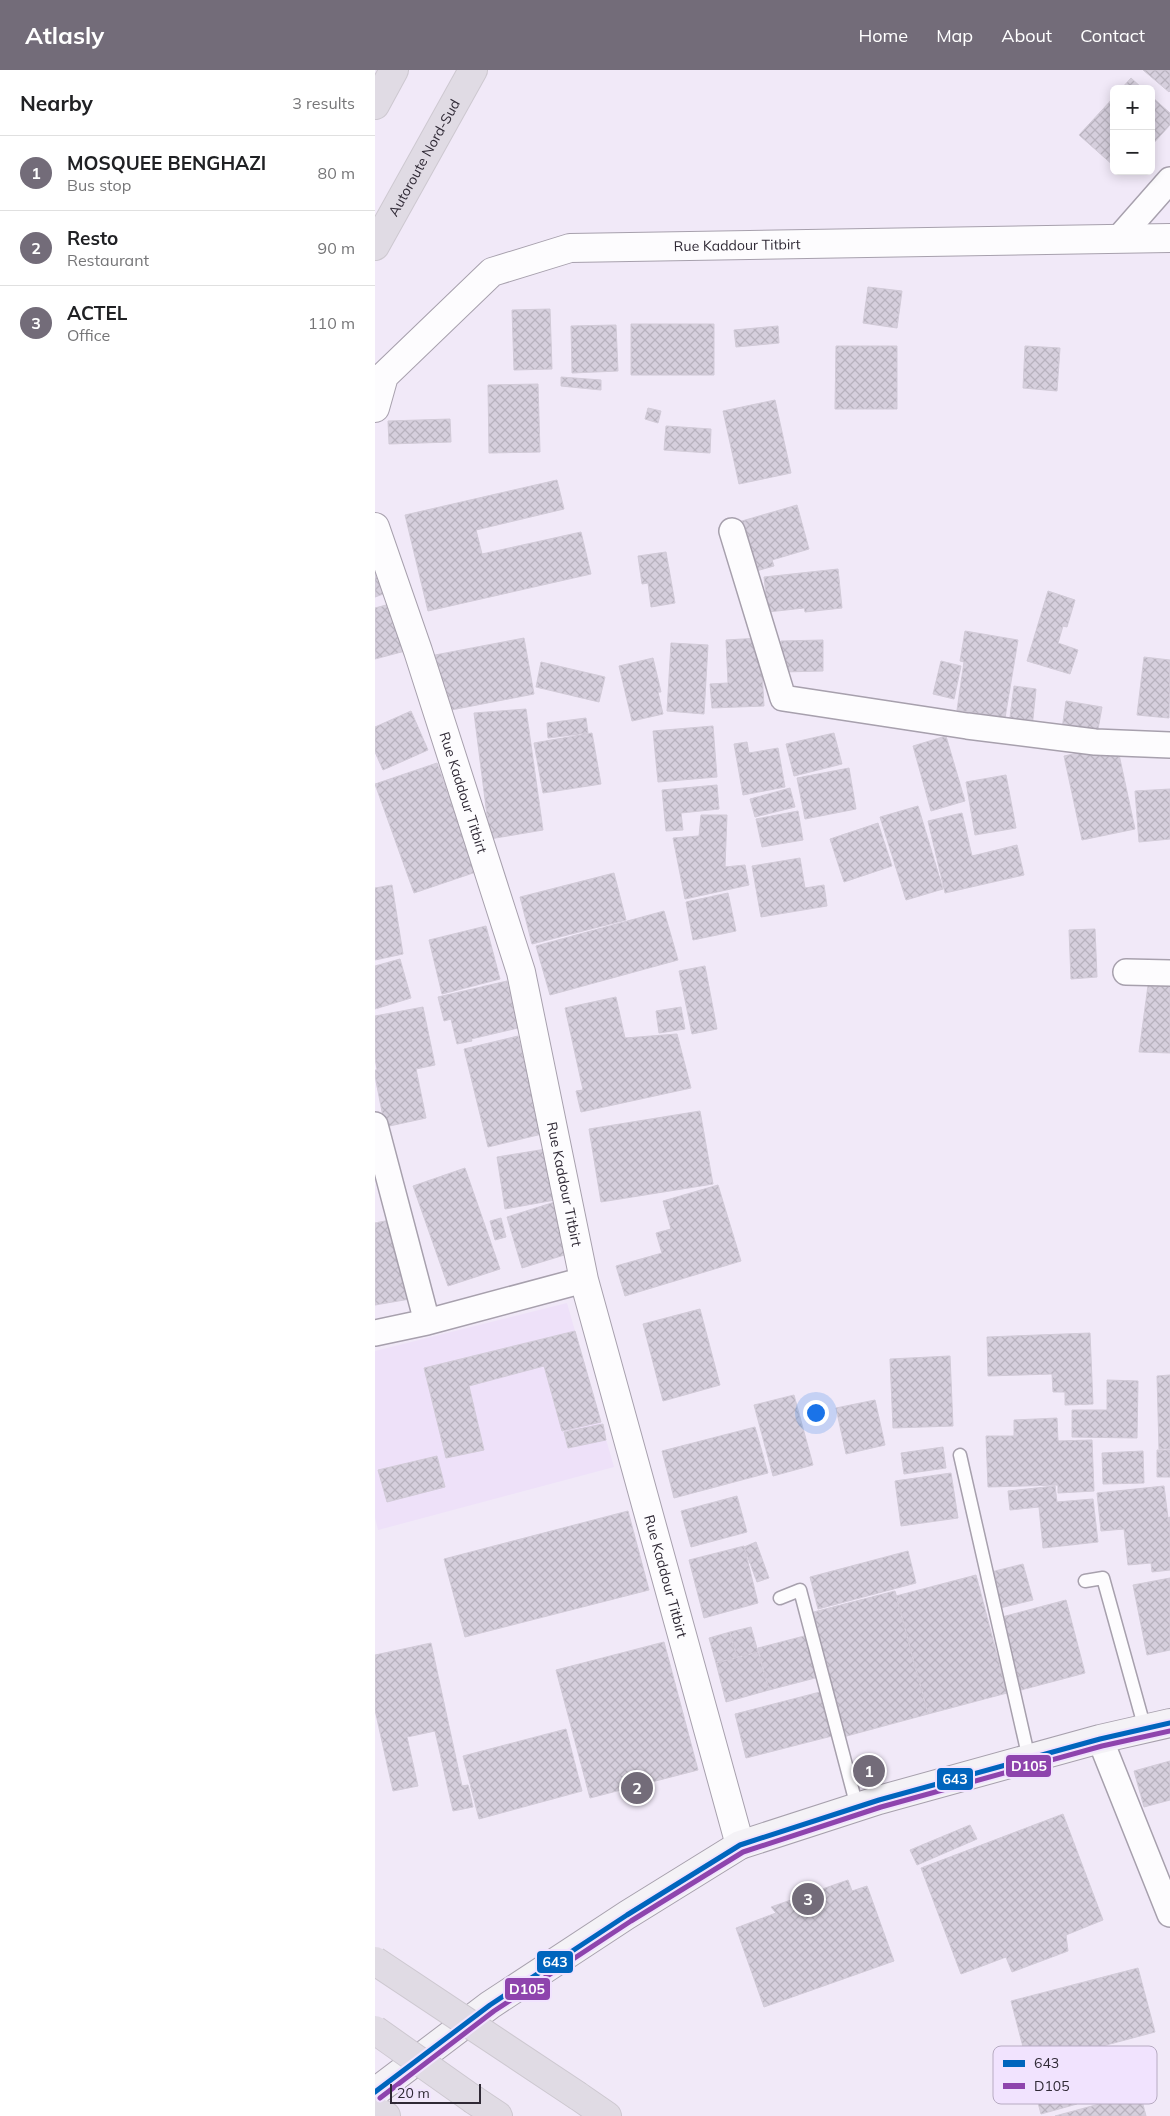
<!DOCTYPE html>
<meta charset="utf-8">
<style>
body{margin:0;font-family:Mulish,sans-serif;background:#f6f6f6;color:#202124}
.controls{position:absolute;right:15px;top:15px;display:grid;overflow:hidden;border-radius:8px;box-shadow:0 2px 12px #0003}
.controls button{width:45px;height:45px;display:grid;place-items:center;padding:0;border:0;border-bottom:1px solid #e0e0e0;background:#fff;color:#202124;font:25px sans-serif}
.scale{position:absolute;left:15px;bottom:12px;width:91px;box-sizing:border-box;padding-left:5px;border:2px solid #2f2935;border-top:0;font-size:14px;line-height:18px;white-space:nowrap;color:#2f2935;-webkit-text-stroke:4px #f1e3fe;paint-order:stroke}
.you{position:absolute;left:440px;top:1342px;width:18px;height:18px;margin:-12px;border:4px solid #fff;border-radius:50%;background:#1a73e8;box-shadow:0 0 0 8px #1a73e833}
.badge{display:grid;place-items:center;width:32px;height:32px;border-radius:50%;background:#736c79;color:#fff;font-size:16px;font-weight:700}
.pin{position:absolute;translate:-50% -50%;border:2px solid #fff;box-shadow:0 1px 5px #0006}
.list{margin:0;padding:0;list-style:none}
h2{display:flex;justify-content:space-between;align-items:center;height:65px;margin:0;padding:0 20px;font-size:21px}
h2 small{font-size:16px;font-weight:400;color:#757577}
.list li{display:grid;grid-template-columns:32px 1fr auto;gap:15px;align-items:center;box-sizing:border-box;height:75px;padding:0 20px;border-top:1px solid #e0e0e0}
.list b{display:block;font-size:19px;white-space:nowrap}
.list p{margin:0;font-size:16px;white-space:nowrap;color:#757577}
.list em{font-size:16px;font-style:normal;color:#757577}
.map{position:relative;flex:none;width:795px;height:2046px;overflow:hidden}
header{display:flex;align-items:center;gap:30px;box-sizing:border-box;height:70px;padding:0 25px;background:#736c79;color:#fff}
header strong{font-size:24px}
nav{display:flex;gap:28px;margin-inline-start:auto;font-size:18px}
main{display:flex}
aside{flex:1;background:#fff}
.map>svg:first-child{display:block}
.built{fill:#eee1f9}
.building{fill:url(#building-cross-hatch);stroke:#d2cbd8}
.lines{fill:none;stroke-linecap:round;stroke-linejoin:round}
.service-casing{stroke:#a7a0ad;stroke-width:15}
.minor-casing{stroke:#a7a0ad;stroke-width:28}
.tertiary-casing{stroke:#a7a0ad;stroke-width:30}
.secondary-casing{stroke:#a7a0ad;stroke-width:30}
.motorway-casing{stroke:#cdc8d0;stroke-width:30}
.service{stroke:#fdfcfe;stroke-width:12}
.minor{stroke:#fdfcfe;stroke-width:25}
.tertiary{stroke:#fdfcfe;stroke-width:28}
.secondary{stroke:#f4f2f6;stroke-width:28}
.motorway{stroke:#e0dbe4;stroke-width:28}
.motorway-bridge-casing{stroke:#cdc8d0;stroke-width:30;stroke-linecap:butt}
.motorway-bridge{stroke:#e0dbe4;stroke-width:28}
.bus-1-casing{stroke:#f1e3fe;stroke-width:9}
.bus-2-casing{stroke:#f1e3fe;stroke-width:9}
.bus-1{stroke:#0065bd;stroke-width:5}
.bus-2{stroke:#8e44ad;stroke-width:5}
.labels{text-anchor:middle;stroke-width:4;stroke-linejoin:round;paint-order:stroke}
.street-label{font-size:14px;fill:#2f2935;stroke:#f1e3fe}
.key{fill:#f1e3fe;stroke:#b7abc2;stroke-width:1}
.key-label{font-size:14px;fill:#2f2935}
.line-badge{stroke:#f1e3fe;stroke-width:2}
.badge-label{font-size:14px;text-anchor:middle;font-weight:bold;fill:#fff}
</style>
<header>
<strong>Atlasly</strong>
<nav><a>Home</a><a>Map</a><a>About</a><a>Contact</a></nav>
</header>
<main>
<aside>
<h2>Nearby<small>3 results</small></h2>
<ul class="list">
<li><span class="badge">1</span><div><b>MOSQUEE BENGHAZI</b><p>Bus stop</p></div><em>80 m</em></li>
<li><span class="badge">2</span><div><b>Resto</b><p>Restaurant</p></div><em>90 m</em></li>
<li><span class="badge">3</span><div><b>ACTEL</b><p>Office</p></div><em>110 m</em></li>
</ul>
</aside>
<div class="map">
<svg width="795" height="2046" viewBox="0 0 795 2046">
<defs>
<pattern id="building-cross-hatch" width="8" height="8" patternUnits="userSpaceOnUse" patternTransform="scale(1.25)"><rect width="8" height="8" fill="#d6cfdd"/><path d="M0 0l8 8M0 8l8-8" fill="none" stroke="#b8b2be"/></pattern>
</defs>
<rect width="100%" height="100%" fill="#f1e9f8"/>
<path class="built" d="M 192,1233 L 239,1397 L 3,1460 L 0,1448 L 0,1281 Z"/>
<path class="building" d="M 768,0 L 795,0 L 795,21 L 794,22 Z
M 756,8 L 768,19 L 746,19 Z
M 776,26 L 795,43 L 795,55 L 776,76 Z
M 739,27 L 739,96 L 704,65 Z
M 493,217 L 527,221 L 522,258 L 488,253 Z
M 175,239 L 177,299 L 139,300 L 137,240 Z
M 256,254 L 339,254 L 339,305 L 256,305 Z
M 241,255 L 243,301 L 197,303 L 196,256 Z
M 403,256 L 404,273 L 361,277 L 359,260 Z
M 461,276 L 522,276 L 522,339 L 460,339 Z
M 650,276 L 685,278 L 682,321 L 648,318 Z
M 186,307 L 226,310 L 226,320 L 186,316 Z
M 163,314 L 165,382 L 114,383 L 113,315 Z
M 400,330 L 416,403 L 364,414 L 348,341 Z
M 273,338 L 286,341 L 283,353 L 270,349 Z
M 75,349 L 76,372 L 14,374 L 13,351 Z
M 291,356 L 336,359 L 335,383 L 289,380 Z
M 182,410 L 189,439 L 101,460 L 107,484 L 206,462 L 216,504 L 53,541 L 30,445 Z
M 422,435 L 434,479 L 397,490 L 399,496 L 374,503 L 360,453 Z
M 0,473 L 17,521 L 0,527 Z
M 291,482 L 300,533 L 276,537 L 273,513 L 267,514 L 263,486 Z
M 463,499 L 467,538 L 430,542 L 429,538 L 393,542 L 389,507 Z
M 673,521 L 700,530 L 692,557 L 688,556 L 683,573 L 703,580 L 695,604 L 652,591 Z
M 22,532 L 34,580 L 0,589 L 0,538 Z
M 590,561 L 643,570 L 630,648 L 582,640 L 589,592 L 585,591 Z
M 149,568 L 159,624 L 71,641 L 60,585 Z
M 385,568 L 389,636 L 337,638 L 335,614 L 353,613 L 351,570 Z
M 448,570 L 448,601 L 407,602 L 406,571 Z
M 296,573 L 333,575 L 329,644 L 292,641 Z
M 769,587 L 795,590 L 794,648 L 762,645 Z
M 278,588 L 286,622 L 283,622 L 288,644 L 257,651 L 244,596 Z
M 566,591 L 586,596 L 579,629 L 558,624 Z
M 166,592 L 230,607 L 224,632 L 161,617 Z
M 639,616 L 661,619 L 657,658 L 634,655 Z
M 691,631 L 727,637 L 722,665 L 687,659 Z
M 151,639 L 168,760 L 115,769 L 99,643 Z
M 36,641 L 53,680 L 8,700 L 0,682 L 0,657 Z
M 211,648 L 213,663 L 173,668 L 172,653 Z
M 338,656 L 342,707 L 283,712 L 278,661 Z
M 217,663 L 226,714 L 168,723 L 159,673 Z
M 459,663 L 467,694 L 419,706 L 411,674 Z
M 571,666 L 590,731 L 556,741 L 538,676 Z
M 372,672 L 374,683 L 403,678 L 410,717 L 368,725 L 359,674 Z
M 742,675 L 760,759 L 707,770 L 689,686 Z
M 62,693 L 101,802 L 39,823 L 0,714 Z
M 474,698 L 481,739 L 430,749 L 422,708 Z
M 631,705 L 641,758 L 600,765 L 591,712 Z
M 342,715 L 344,739 L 306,743 L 308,760 L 291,761 L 287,720 Z
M 415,718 L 420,737 L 380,747 L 375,729 Z
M 795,719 L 795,769 L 764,772 L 760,721 Z
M 543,736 L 568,819 L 531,830 L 505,747 Z
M 423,741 L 428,770 L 387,777 L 381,749 Z
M 587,743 L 597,786 L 642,775 L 649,805 L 570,823 L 553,751 Z
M 326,745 L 352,745 L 350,797 L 370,795 L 374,815 L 310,829 L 298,768 L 324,766 Z
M 503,753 L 517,796 L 469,812 L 455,769 Z
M 425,788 L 430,818 L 449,815 L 452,836 L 386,847 L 377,796 Z
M 239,803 L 251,850 L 157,874 L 145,827 Z
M 17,815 L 28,884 L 0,890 L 0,818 Z
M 353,823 L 361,861 L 318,870 L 311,832 Z
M 289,841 L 303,890 L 175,925 L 161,876 Z
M 111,856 L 125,909 L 67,924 L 54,870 Z
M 720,859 L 722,907 L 696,909 L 694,860 Z
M 25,889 L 36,928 L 0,939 L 0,896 Z
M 330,896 L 342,959 L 317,964 L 304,901 Z
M 774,908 L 795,911 L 795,983 L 764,982 Z
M 132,911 L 143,958 L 96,969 L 97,971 L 82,974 L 76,949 L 69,951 L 63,927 Z
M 241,927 L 250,968 L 302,964 L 316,1018 L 206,1042 L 201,1021 L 208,1020 L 190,938 Z
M 48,937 L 60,995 L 41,999 L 51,1048 L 10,1057 L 0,1006 L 0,1000 L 2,1000 L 0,988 L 0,946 Z
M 306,937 L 310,959 L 284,963 L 281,941 Z
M 143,966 L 167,1064 L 113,1077 L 89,979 Z
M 325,1041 L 338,1114 L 226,1132 L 214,1059 Z
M 171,1079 L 180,1130 L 130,1139 L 122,1087 Z
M 90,1098 L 125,1199 L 73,1216 L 38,1116 Z
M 343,1115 L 366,1191 L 250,1226 L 241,1196 L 287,1183 L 281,1163 L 296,1159 L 288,1131 Z
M 183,1131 L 199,1182 L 147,1198 L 132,1147 Z
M 126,1148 L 131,1167 L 120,1170 L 115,1151 Z
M 20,1149 L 35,1229 L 0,1235 L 0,1153 Z
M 325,1239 L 345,1315 L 288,1331 L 268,1254 Z
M 200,1261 L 226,1352 L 187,1361 L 169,1296 L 94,1316 L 109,1380 L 71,1388 L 49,1298 Z
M 715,1263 L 718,1334 L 690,1335 L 690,1322 L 678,1322 L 677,1304 L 613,1306 L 612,1267 Z
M 575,1286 L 578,1356 L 518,1358 L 515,1289 Z
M 795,1305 L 795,1379 L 784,1379 L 782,1306 Z
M 732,1310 L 763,1311 L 762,1368 L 697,1367 L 697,1340 L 732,1340 Z
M 419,1325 L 438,1395 L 398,1406 L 379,1335 Z
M 500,1330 L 510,1375 L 471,1384 L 461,1338 Z
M 682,1348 L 683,1371 L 717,1370 L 719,1421 L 683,1423 L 683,1415 L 613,1417 L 611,1366 L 639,1366 L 639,1350 Z
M 228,1354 L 231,1370 L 193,1378 L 189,1362 Z
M 380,1357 L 393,1403 L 299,1428 L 287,1381 Z
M 568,1377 L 571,1398 L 529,1404 L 526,1383 Z
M 782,1380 L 795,1380 L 795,1407 L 782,1407 Z
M 768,1381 L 769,1413 L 728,1414 L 727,1383 Z
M 62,1386 L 70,1417 L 12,1432 L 3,1400 Z
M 576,1403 L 583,1448 L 526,1456 L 520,1411 Z
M 680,1416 L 682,1432 L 718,1429 L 723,1472 L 668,1478 L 664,1437 L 635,1440 L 633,1421 Z
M 789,1416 L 793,1448 L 795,1447 L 795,1500 L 777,1502 L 776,1493 L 753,1495 L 749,1459 L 726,1461 L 722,1423 Z
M 362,1426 L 372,1462 L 316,1477 L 306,1441 Z
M 253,1441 L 274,1520 L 90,1567 L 69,1489 Z
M 381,1472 L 394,1508 L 382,1512 L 369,1477 Z
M 369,1476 L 383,1533 L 329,1548 L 314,1490 Z
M 533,1481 L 541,1513 L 443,1539 L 435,1507 Z
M 648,1494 L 658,1530 L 625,1538 L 616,1502 Z
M 601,1505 L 632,1623 L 553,1644 L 521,1526 Z
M 795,1508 L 795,1580 L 772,1585 L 758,1515 Z
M 520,1521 L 553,1644 L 468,1667 L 435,1543 Z
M 691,1530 L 710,1603 L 646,1620 L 627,1547 Z
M 376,1557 L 383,1582 L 362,1587 L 355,1562 Z
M 355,1562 L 362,1587 L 341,1593 L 334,1568 Z
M 433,1565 L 444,1607 L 394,1620 L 383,1578 Z
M 289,1572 L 323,1700 L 215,1728 L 181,1600 Z
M 56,1573 L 87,1716 L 93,1715 L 98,1737 L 78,1741 L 60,1661 L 32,1667 L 43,1716 L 18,1721 L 0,1640 L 0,1585 Z
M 383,1582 L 394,1620 L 351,1632 L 341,1593 Z
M 445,1622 L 457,1666 L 371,1688 L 360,1644 Z
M 191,1659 L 207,1721 L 104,1749 L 88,1686 Z
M 795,1691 L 795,1730 L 769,1737 L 759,1701 Z
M 688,1744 L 728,1850 L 691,1865 L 693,1881 L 637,1902 L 631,1887 L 586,1904 L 546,1798 Z
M 595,1755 L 602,1769 L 542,1795 L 535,1780 Z
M 473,1810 L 477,1821 L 492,1816 L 519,1891 L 389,1937 L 361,1858 L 401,1843 L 396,1837 Z
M 763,1898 L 780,1962 L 653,1996 L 636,1931 Z
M 689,1986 L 702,2034 L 666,2044 L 653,1996 Z
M 765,2023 L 771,2046 L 680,2046 Z"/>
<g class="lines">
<g class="service-casing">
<path id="service" d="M 585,1385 L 654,1689
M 710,1511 L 728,1508 L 770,1659
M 405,1528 L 425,1520 L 482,1737"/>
</g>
<g class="minor-casing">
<path id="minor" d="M 744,168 L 795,110
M 357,461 L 408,628 L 592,656 L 720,672 L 795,675
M 751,902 L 795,903
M 0,1055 L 52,1252
M 0,1263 L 52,1252 L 209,1210
M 725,1669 L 795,1844"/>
</g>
<g class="tertiary-casing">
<g id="tertiary">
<path id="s1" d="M 0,338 L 9,306 L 117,202 L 195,178 L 795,168"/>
<path id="s2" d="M 0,457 L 43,581 L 146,902 L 209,1210 L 365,1775"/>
</g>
</g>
<g class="secondary-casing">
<path id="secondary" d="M 0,2022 L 115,1935 L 252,1845 L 365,1775 L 504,1730 L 725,1669 L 795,1653"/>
</g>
<g class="motorway-casing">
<g id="motorway">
<path d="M 0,35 L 19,0"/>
<path id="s3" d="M 0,176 L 98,0"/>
<path d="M 203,2026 L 232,2046"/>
<path d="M 99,2030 L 123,2046"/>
<path d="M 0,2041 L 11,2046"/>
</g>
</g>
<use href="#service" class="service"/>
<use href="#minor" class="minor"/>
<use href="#tertiary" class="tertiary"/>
<use href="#secondary" class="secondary"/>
<use href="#motorway" class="motorway"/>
<g class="motorway-bridge-casing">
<path id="motorway-bridge" d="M 0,1891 L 203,2026
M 0,1960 L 99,2030"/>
</g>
<use href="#motorway-bridge" class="motorway-bridge"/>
<g class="bus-1-casing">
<path id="bus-1" d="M 0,2022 L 115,1935 L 252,1845 L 365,1775 L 504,1730 L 725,1669 L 795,1653"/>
</g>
<g class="bus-2-casing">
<path id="bus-2" d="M 5,2028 L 119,1941 L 256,1851 L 368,1782 L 506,1737 L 727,1676 L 795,1661"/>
</g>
<use href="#bus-1" class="bus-1"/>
<use href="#bus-2" class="bus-2"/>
</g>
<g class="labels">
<g class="street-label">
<text dy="5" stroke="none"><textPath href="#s3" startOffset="101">Autoroute Nord-Sud</textPath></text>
<text dy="5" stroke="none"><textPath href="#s1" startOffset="432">Rue Kaddour Titbirt</textPath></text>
<text dy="5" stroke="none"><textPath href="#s2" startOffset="280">Rue Kaddour Titbirt</textPath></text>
<text dy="5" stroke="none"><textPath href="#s2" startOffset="685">Rue Kaddour Titbirt</textPath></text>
<text dy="5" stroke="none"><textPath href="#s2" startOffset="1090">Rue Kaddour Titbirt</textPath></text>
</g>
</g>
<rect x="618" y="1976" width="164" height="58" rx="8" class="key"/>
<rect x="628" y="1990" width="22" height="7" fill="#0065bd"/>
<rect x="628" y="2013" width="22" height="6" fill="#8e44ad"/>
<g class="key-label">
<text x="659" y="1998">643</text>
<text x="659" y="2021">D105</text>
</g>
<g class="line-badge">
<rect x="630" y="1684" width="47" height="24" rx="5" fill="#8e44ad"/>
<rect x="561" y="1697" width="38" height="24" rx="5" fill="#0065bd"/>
<rect x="161" y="1880" width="38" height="24" rx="5" fill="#0065bd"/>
<rect x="129" y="1907" width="47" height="24" rx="5" fill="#8e44ad"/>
</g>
<g class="badge-label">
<text x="654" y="1701">D105</text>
<text x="580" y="1714">643</text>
<text x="180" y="1897">643</text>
<text x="152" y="1924">D105</text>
</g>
</svg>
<div class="controls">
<button>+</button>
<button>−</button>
</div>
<div class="scale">20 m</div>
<div class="you"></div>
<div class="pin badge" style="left:494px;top:1701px">1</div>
<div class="pin badge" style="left:262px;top:1718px">2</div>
<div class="pin badge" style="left:433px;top:1829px">3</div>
</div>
</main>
